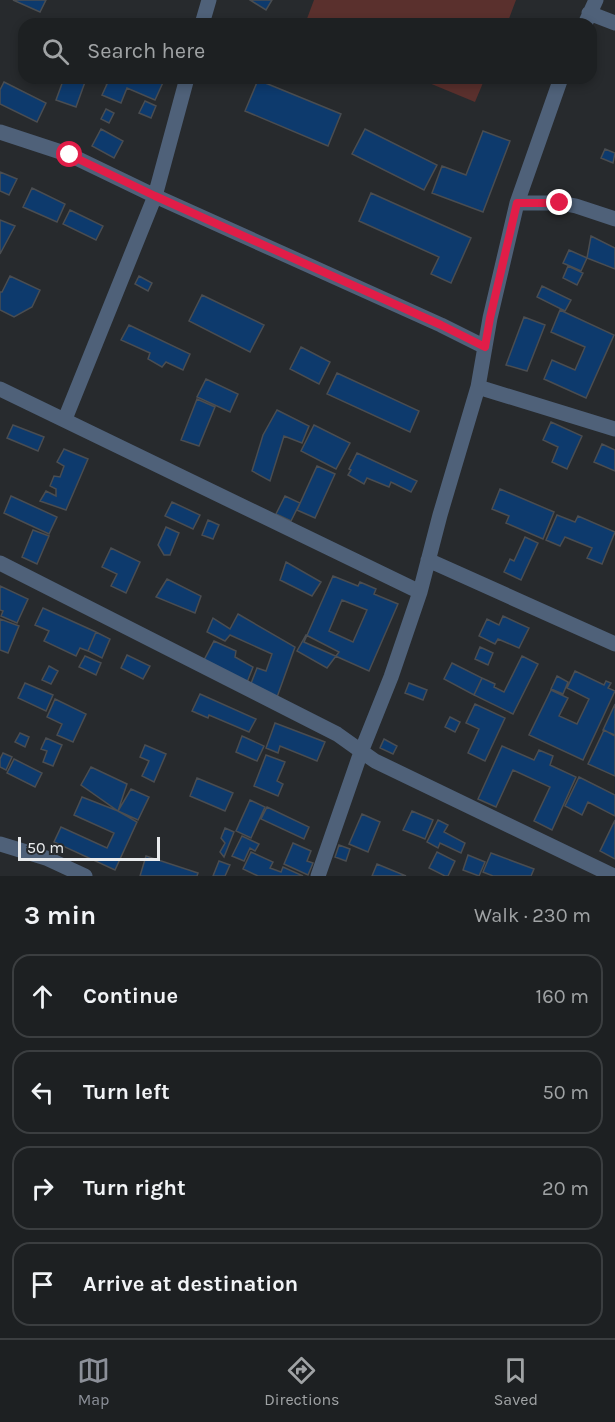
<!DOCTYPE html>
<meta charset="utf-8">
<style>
body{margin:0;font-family:Karla,sans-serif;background:#2a2d2f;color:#f1f3f6}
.scale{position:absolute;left:18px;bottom:15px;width:142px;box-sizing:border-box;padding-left:6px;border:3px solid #e9ebed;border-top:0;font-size:16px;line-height:21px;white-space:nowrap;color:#e9ebed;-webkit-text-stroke:4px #272a2d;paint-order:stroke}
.stop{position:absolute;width:18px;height:18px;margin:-14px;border:4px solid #e11d48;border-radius:50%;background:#fff}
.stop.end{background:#e11d48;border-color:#fff;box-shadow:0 2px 6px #0008}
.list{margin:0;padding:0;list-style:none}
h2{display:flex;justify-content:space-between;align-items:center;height:78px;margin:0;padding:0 24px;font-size:26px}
h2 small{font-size:20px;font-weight:400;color:#a0a3a5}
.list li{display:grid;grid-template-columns:39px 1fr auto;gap:18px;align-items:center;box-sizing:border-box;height:84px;margin:0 12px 12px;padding:0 12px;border:2px solid #3b3e40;border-radius:18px}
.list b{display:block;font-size:22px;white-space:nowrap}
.list em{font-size:20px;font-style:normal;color:#a0a3a5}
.icon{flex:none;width:33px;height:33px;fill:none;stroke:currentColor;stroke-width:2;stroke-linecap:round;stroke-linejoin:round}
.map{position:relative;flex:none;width:615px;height:876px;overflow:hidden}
.search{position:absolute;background:#1d2022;box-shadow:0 3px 9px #0003;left:18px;right:18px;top:18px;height:66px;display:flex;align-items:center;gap:15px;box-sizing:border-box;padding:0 21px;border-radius:18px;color:#a0a3a5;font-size:22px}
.sheet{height:462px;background:#1d2022}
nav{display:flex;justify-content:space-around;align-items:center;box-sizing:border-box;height:84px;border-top:2px solid #3b3e40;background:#1d2022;font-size:16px;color:#a0a3a5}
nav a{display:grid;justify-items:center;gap:3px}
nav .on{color:#8c9099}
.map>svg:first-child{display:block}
.green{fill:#5a302d}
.building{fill:#0d3a6d;stroke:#4a4d51;stroke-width:1.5;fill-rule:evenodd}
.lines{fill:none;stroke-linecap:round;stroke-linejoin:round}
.minor{stroke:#4f6179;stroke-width:15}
.route{stroke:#e11d48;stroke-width:8}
</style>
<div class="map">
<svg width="615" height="876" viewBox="0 0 615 876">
<rect width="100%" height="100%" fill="#272a2d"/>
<path class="green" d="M 314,0 L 516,0 L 507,24 L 305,24 Z
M 417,78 L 485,78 L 475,102 Z"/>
<path class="building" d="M 13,0 L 46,0 L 40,12 Z
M 250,0 L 272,0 L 266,10 Z
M 64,78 L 79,78 L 79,80 L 85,82 L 76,107 L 56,100 Z
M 94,78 L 165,78 L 155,100 L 127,88 L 121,103 L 102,95 L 107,84 Z
M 258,80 L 341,114 L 328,146 L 245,111 Z
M 4,82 L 46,103 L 37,122 L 0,104 L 0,90 Z
M 145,101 L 156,106 L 151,118 L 139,113 Z
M 106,109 L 114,113 L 109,123 L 101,119 Z
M 101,129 L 123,141 L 114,158 L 92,146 Z
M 365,129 L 437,165 L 424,190 L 352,154 Z
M 483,131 L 510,141 L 483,212 L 432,193 L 442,166 L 466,175 Z
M 605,149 L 615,153 L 613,163 L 601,158 Z
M 0,172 L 17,179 L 9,195 L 0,191 Z
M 32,188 L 65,204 L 57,222 L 23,207 Z
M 371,193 L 471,238 L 451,283 L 431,274 L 439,257 L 359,221 Z
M 70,210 L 103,226 L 96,240 L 63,224 Z
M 0,220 L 15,226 L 0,254 Z
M 591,236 L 615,248 L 615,269 L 587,258 Z
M 569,250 L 587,258 L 581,271 L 563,263 Z
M 568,266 L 583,273 L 577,285 L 563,278 Z
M 10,276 L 40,290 L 32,307 L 14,317 L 0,310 L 0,292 L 2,292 Z
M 139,276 L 152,283 L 148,291 L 135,284 Z
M 542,286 L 571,300 L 565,311 L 537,297 Z
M 202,295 L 264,325 L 250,352 L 189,321 Z
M 560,310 L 614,335 L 586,398 L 544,379 L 552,360 L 575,370 L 585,347 L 551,332 Z
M 524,317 L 545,325 L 527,371 L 506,365 Z
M 129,325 L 190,354 L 183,370 L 166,362 L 162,367 L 148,359 L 150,353 L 121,340 Z
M 301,347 L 330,362 L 319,384 L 290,369 Z
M 337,373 L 419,411 L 410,432 L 327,394 Z
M 206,379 L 238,394 L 230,412 L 197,397 Z
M 197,399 L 215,407 L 199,446 L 181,440 Z
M 277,410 L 309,426 L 302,443 L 284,436 L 270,481 L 252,471 L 263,435 Z
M 551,422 L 582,436 L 567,469 L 552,462 L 558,447 L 543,440 Z
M 13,425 L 44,437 L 38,451 L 7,438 Z
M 314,425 L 350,443 L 336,469 L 301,451 Z
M 602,444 L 615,450 L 615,471 L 594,462 Z
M 64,449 L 88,459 L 66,510 L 40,501 L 46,491 L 56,496 L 56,489 L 50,486 L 54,476 L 60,477 L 64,466 L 57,462 Z
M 357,453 L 417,481 L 411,492 L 391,482 L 389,487 L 367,478 L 364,484 L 348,475 L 351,470 L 349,469 Z
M 317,466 L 335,474 L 315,518 L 297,510 Z
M 500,489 L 554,512 L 543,539 L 506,523 L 509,516 L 492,509 Z
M 11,496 L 57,517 L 49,534 L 4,513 Z
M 285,496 L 300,503 L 291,521 L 276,514 Z
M 172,502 L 200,515 L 193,529 L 165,516 Z
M 557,515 L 575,522 L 578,516 L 615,532 L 602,564 L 587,558 L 592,548 L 565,537 L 560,546 L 546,540 Z
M 208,520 L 219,525 L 213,539 L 202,535 Z
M 166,527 L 179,533 L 170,555 L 164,555 L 158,545 Z
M 33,530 L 49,536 L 37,564 L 22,557 Z
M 525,537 L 538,543 L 521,580 L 504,572 L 510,559 L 514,561 Z
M 111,548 L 140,562 L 126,593 L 111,586 L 117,574 L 102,567 Z
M 286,562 L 321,582 L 312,596 L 280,580 Z
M 333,576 L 358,586 L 360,582 L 376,589 L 374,594 L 398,604 L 369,671 L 304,642 ZM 342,600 L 367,610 L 353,642 L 329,631 Z
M 167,579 L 201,596 L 195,613 L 156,597 Z
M 0,586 L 28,599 L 17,623 L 1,616 L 3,611 L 0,610 Z
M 43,608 L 96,632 L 88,651 L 80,648 L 76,656 L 44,641 L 49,631 L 35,625 Z
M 238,614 L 295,647 L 276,700 L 250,686 L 257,668 L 266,671 L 272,654 L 230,635 L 225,641 L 207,632 L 213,618 L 230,629 Z
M 503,616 L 529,628 L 519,648 L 498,639 L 495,644 L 479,636 L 487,619 L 499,625 Z
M 0,619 L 19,626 L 8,653 L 0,650 Z
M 96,632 L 110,639 L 102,658 L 88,651 Z
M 306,635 L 339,652 L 327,668 L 297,651 Z
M 214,641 L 236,651 L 235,657 L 253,667 L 246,685 L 203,662 Z
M 480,647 L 493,653 L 488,665 L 475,659 Z
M 127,655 L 150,666 L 143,679 L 121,668 Z
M 85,656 L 101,663 L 96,675 L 79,667 Z
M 522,656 L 538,664 L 513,714 L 474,695 L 482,678 L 495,684 L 494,687 L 504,692 Z
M 452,663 L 482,678 L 474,695 L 444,679 Z
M 49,666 L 58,671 L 51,684 L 42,680 Z
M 575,671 L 604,685 L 606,681 L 611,683 L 608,688 L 615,691 L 583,760 L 529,735 L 551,690 L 568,698 L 559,716 L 577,724 L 589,699 L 567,688 Z
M 557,676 L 568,682 L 563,694 L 551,689 Z
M 25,683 L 53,695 L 46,711 L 18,698 Z
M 409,683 L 427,690 L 423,700 L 405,693 Z
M 200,694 L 256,719 L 249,732 L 209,715 L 208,718 L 192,711 Z
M 55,699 L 86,714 L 73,742 L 57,735 L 62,724 L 47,717 Z
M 475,704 L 505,718 L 485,761 L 468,753 L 479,729 L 466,723 Z
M 615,704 L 615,735 L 603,730 Z
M 450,717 L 460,722 L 455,732 L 445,727 Z
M 275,723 L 325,742 L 317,761 L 280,746 L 278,753 L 266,748 Z
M 604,730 L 615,736 L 615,776 L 588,764 Z
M 20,733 L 29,737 L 25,747 L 15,742 Z
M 242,736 L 264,746 L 257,761 L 236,752 Z
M 46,738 L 62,745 L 53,766 L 43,762 L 47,751 L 41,749 Z
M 384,739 L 397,746 L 393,754 L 380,748 Z
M 145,745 L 166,754 L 154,782 L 142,776 L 149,761 L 140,757 Z
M 502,746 L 534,760 L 539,750 L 553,756 L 550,765 L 576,777 L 552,830 L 534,821 L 550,787 L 513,770 L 496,807 L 478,799 Z
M 3,753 L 12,757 L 6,770 L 0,767 L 0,759 Z
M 266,755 L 285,762 L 277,781 L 283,784 L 278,796 L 254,786 Z
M 14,759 L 42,773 L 35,787 L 7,773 Z
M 91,767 L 127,784 L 118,811 L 81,785 Z
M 579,777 L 615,795 L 615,816 L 588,802 L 582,815 L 565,806 Z
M 197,778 L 233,793 L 225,811 L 190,796 Z
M 131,789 L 149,797 L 138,820 L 118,811 Z
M 82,797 L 118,811 L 137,822 L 115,870 L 54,842 L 61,827 L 107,848 L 114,833 L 74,815 Z
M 250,800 L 265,807 L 251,838 L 236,831 Z
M 267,807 L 309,827 L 304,839 L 261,819 Z
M 412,811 L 433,820 L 425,839 L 403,830 Z
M 362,814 L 380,822 L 368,852 L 349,844 Z
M 438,820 L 448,825 L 444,832 L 465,843 L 461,853 L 440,843 L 438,848 L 427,842 Z
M 615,820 L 615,859 L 600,851 Z
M 225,828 L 234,832 L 224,857 L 220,852 L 225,843 L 221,838 Z
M 242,836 L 259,844 L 255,851 L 250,848 L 244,861 L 232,856 Z
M 293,843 L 311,851 L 307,861 L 313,863 L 308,875 L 284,864 Z
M 339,845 L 350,849 L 346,861 L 335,857 Z
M 251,852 L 273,862 L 270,868 L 281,872 L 283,867 L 303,876 L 258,876 L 243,869 Z
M 437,852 L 455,861 L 448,876 L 445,876 L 429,868 Z
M 491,853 L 534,869 L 531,876 L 493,876 L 483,872 Z
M 468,855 L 485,862 L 479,876 L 463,870 Z
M 146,856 L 198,873 L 197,876 L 140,876 Z
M 219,861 L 230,865 L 225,876 L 213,876 Z
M 377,864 L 406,876 L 372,876 Z"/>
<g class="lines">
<path class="minor" d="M 589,13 L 615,23
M 202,24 L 209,0
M 585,24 L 596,0
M 0,132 L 70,155 L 155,196 L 441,325 L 485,347
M 517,203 L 560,203 L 576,206 L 615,219
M 478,387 L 615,429
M 0,389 L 420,592
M 65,419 L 155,196 L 187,78
M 428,560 L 615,644
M 0,563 L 337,734 L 375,761 L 614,876
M 0,844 L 46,858 L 85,876
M 318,876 L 361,752 L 391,677 L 420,592 L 440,515 L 478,387 L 490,318 L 517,203 L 561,78"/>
</g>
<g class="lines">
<path class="route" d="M 70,155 L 155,196 L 441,325 L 485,347 L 490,318 L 517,203 L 560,203"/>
</g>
</svg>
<div class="scale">50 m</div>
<div class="stop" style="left:70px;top:155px"></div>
<div class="stop end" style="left:560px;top:203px"></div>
<div class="search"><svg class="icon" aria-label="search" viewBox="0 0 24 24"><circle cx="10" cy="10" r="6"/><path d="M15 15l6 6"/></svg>Search here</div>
</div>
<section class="sheet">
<h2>3 min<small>Walk · 230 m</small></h2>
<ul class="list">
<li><svg class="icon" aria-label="ahead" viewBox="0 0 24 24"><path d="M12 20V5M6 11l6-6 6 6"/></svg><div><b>Continue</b></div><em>160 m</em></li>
<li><svg class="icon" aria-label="left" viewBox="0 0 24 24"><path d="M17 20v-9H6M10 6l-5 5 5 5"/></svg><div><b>Turn left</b></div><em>50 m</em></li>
<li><svg class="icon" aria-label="right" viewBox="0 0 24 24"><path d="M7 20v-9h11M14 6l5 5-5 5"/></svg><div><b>Turn right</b></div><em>20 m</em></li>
<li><svg class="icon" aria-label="arrive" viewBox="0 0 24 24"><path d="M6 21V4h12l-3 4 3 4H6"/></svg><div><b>Arrive at destination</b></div></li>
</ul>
</section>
<nav>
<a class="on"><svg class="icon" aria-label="map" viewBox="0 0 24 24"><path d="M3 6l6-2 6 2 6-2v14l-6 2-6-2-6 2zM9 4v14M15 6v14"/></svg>Map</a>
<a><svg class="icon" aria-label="directions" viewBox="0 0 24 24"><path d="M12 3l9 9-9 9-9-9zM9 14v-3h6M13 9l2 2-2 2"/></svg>Directions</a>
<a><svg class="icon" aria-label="saved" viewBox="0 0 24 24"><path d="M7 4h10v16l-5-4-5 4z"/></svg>Saved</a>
</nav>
